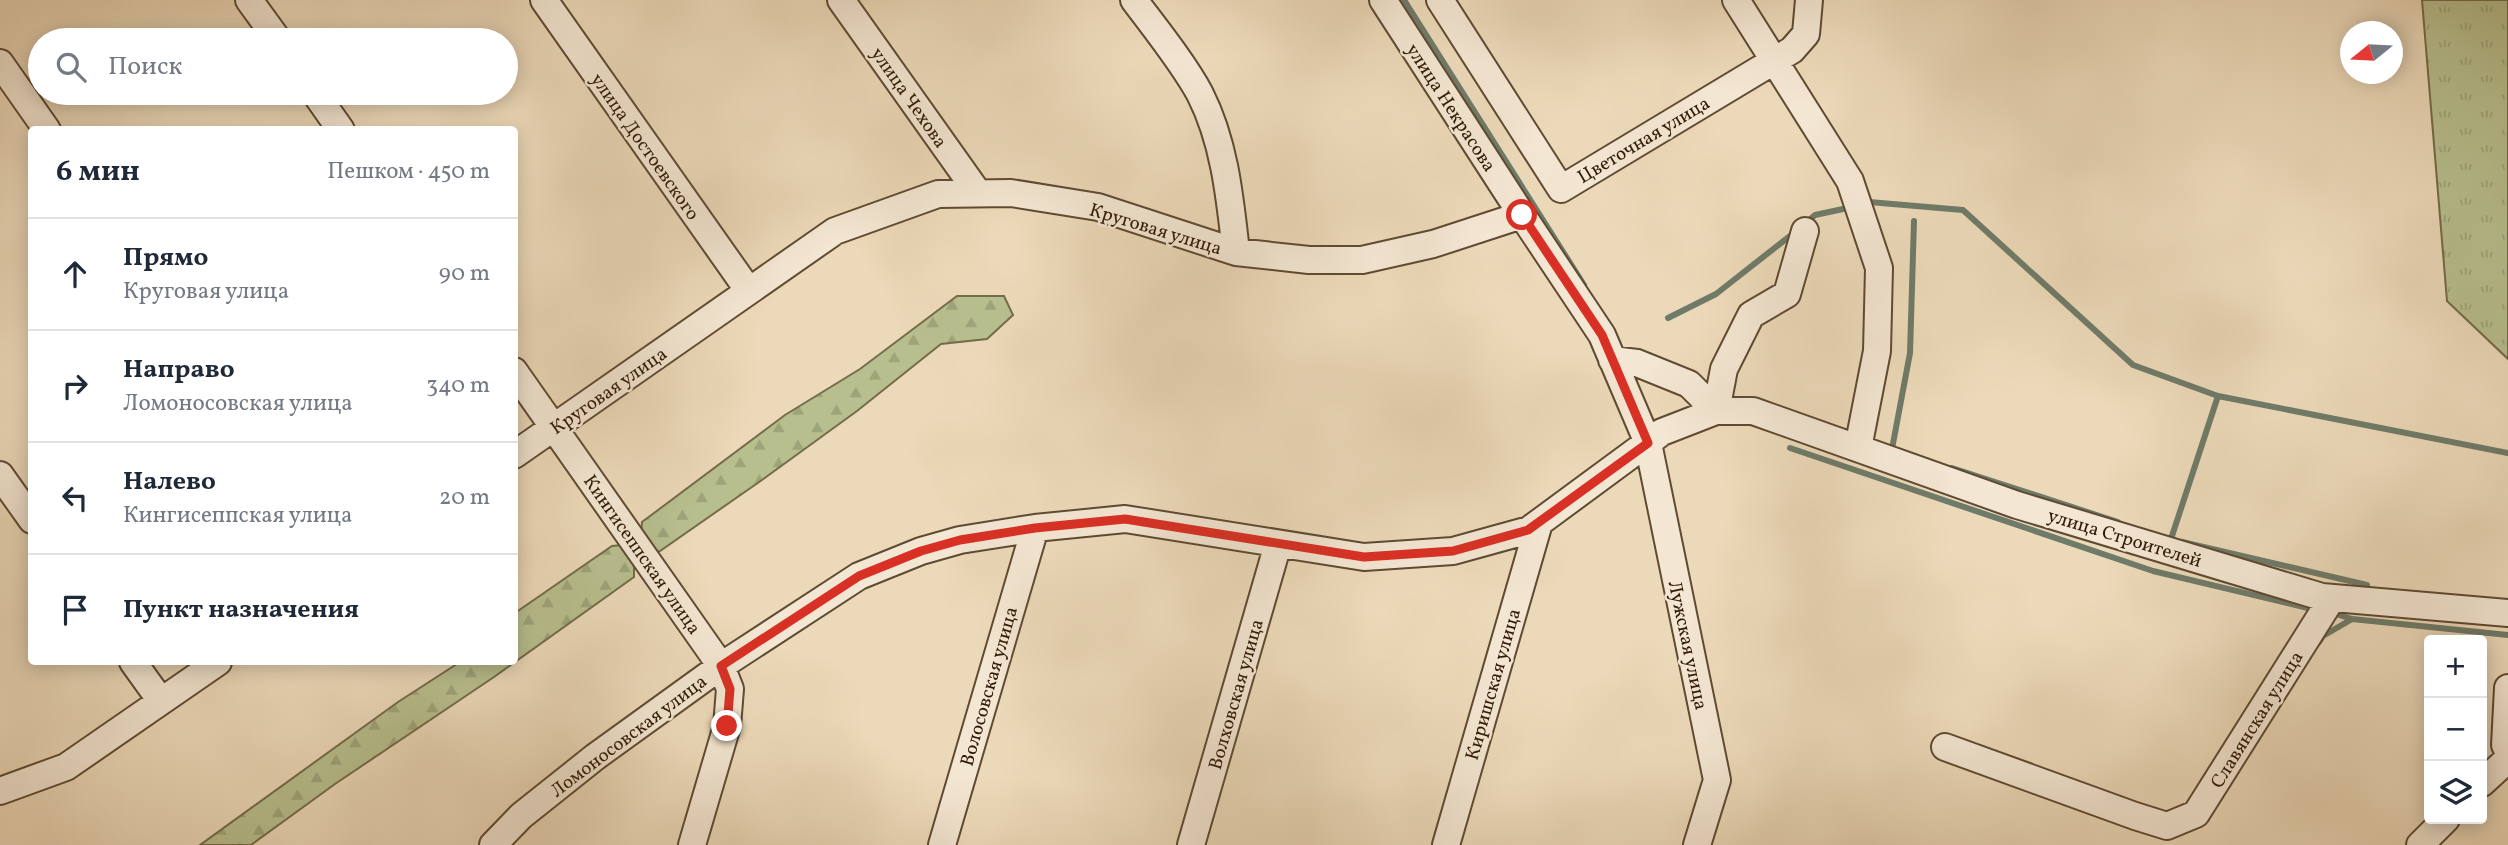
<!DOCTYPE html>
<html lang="ru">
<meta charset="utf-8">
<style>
body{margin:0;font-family:Vollkorn,serif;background:#f6f6f7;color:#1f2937}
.controls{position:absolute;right:21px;bottom:21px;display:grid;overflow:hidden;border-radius:7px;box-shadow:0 4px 18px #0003}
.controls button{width:63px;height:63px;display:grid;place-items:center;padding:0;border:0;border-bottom:2px solid #e0e1e3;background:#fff;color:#1f2937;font:35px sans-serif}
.compass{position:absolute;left:2340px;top:21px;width:63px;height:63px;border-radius:50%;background:#fff;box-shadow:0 4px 18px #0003;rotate:252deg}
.stop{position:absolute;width:21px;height:21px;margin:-16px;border:5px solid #d93025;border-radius:50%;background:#fff}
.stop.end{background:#d93025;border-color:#fff;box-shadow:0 2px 7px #0008}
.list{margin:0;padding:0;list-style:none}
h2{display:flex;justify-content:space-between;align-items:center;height:91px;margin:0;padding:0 28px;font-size:30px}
h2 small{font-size:23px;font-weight:400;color:#747a83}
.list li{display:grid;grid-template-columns:46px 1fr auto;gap:21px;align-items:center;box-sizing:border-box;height:112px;padding:0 28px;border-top:2px solid #e0e1e3}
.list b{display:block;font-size:26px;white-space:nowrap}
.list p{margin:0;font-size:23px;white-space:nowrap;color:#747a83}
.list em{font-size:23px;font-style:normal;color:#747a83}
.icon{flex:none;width:38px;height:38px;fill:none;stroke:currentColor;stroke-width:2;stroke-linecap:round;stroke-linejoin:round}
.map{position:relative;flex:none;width:2508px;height:845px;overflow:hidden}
.search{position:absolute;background:#fff;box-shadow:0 4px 18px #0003;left:28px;top:28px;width:490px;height:77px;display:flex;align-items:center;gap:18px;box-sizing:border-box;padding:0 24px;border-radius:38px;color:#747a83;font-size:26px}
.panel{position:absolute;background:#fff;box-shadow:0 4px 18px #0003;left:28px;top:126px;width:490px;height:539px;border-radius:7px}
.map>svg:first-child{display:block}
.grass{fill:url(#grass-tufts);stroke:#746c4a;stroke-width:2}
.forest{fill:url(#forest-firs);stroke:#746c4a;stroke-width:2}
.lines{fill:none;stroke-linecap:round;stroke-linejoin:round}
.stream{stroke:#6f7b69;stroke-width:6}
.minor-casing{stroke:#5f4a32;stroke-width:30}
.minor{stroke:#f3e6d2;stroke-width:26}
.route{stroke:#d93025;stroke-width:9}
.labels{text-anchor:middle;stroke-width:5;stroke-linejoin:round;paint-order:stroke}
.street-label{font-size:19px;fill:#301a05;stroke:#f3e6d2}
</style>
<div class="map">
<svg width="2508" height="845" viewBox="0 0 2508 845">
<defs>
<pattern id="grass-tufts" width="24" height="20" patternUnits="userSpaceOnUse" patternTransform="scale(1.75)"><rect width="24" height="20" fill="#b8bf8f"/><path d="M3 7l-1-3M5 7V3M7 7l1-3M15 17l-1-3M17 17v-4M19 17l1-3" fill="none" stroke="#9ea47a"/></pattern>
<pattern id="forest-firs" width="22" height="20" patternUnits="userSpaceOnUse" patternTransform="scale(1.75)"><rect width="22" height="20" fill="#b8bf8f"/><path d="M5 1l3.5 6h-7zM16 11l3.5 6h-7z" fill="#9ea47a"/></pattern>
</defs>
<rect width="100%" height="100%" fill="#ecd9b9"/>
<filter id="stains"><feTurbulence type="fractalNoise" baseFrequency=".00286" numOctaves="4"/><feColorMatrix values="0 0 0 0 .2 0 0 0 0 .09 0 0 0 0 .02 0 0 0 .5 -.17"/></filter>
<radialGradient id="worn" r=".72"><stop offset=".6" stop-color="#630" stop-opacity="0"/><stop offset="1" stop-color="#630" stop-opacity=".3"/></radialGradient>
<path class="grass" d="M 2422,0 L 2508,0 L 2508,359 L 2447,301 Z"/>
<path class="forest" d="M 957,296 L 1004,296 L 1013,315 L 987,339 L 941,344 L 857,411 L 762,480 L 660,551 L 653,552 L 641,535 L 642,522 L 785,415 L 860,369 Z
M 622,545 L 634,565 L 634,577 L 494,677 L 335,784 L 251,845 L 200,845 L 398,702 L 460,662 L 514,662 L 515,613 L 612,546 Z"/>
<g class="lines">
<path class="stream" d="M 1404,0 L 1584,285
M 1869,202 L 1963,210 L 2133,365 L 2218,396 L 2508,453
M 1806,223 L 1815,215 L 1843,209
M 1668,318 L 1716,294 L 1795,232
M 1790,448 L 2153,571 L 2312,609
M 1895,450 L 1892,449 L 1910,353 L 1914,221
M 1952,468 L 2118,522
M 2171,539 L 2218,396
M 2182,542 L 2367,585
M 2336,614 L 2352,619 L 2508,635
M 2319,642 L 2323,636 L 2352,619"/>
<g class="minor-casing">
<path id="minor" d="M 249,0 L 278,40
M 544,0 L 749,291
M 841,0 L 978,193
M 1134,0 C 1155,28 1184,64 1200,94 C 1225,143 1230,199 1236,252
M 1383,0 L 1522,215
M 1440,0 L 1561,189 L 1792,50 L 1806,34 L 1809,0
M 1736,0 L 1850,181 L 1879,268 L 1877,351 L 1858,448
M 0,63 L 47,130
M 315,93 L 341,130
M 1612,360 L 1637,363 L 1689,384 L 1716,411
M 514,371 L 721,666 L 730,689 L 727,726 L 692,845
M 1716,411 L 1724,369 L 1751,315 L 1787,294 L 1805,231
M 514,455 L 835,231 L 938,194 L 1011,193 L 1098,207 L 1236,252 L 1309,260 L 1362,260 L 1433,244 L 1522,215 L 1602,335 L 1648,443 L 1717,780 L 1697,845
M 0,475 L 32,520
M 133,662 L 161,701
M 2508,688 L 2505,745 L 2508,751
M 1945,747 L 2135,816 L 2167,826 L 2196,814 L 2332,598
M 2482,783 L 2508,759
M 0,791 L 66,767 L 218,662
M 493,845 L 521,816 L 595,757 L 721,666 L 859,576 L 921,551 L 960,540 L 1035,528 L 1125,519 L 1364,557 L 1453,551 L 1529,530 L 1662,432 L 1716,411 L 1753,411 L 2017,505 L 2322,597 L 2508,613
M 942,845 L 1035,528
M 1191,845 L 1278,544
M 1446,845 L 1539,523
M 2420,845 L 2446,819"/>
</g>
<use href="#minor" class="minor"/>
</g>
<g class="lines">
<path class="route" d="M 727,726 L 730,689 L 721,666 L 859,576 L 921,551 L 960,540 L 1035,528 L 1125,519 L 1364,557 L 1453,551 L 1528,530 L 1648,443 L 1602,335 L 1522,215"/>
</g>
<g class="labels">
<g class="street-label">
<text transform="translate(910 97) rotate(55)" y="7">улица Чехова</text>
<text transform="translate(1452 107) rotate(57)" y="7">улица Некрасова</text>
<text transform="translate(1643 139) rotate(-31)" y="7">Цветочная улица</text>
<text transform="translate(646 146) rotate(55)" y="7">улица Достоевского</text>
<text transform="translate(1156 228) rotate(17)" y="7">Круговая улица</text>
<text transform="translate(608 390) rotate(-35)" y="7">Круговая улица</text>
<text transform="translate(2125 537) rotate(17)" y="7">улица Строителей</text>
<text transform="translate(643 554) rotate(55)" y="7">Кингисеппская улица</text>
<text transform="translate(1689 645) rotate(78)" y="7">Лужская улица</text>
<text transform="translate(1492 684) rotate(-74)" y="7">Киришская улица</text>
<text transform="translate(988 686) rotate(-74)" y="7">Волосовская улица</text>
<text transform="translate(1235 694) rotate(-74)" y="7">Волховская улица</text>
<text transform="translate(2256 719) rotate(-58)" y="7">Славянская улица</text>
<text transform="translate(628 735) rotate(-37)" y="7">Ломоносовская улица</text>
</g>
</g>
<rect width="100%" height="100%" filter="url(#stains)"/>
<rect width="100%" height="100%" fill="url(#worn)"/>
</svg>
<div class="controls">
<button>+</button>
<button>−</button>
<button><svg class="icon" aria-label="layers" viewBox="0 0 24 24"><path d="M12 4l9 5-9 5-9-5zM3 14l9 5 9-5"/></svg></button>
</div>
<svg class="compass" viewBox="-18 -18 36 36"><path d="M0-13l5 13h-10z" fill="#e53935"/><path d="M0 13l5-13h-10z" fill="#747a83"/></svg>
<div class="stop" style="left:1522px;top:215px"></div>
<div class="stop end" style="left:727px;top:726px"></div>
<div class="search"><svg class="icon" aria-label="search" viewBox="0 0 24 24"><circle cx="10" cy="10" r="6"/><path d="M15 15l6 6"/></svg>Поиск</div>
<section class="panel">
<h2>6 мин<small>Пешком · 450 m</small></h2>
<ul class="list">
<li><svg class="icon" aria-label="ahead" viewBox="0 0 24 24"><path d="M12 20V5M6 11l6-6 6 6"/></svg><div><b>Прямо</b><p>Круговая улица</p></div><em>90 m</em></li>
<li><svg class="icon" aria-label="right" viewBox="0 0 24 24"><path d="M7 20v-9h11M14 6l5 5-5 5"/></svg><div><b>Направо</b><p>Ломоносовская улица</p></div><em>340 m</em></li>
<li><svg class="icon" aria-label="left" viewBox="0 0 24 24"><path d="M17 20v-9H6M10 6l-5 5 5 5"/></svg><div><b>Налево</b><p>Кингисеппская улица</p></div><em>20 m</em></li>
<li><svg class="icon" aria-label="arrive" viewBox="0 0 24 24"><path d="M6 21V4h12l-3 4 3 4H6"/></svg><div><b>Пункт назначения</b></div></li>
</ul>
</section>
</div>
